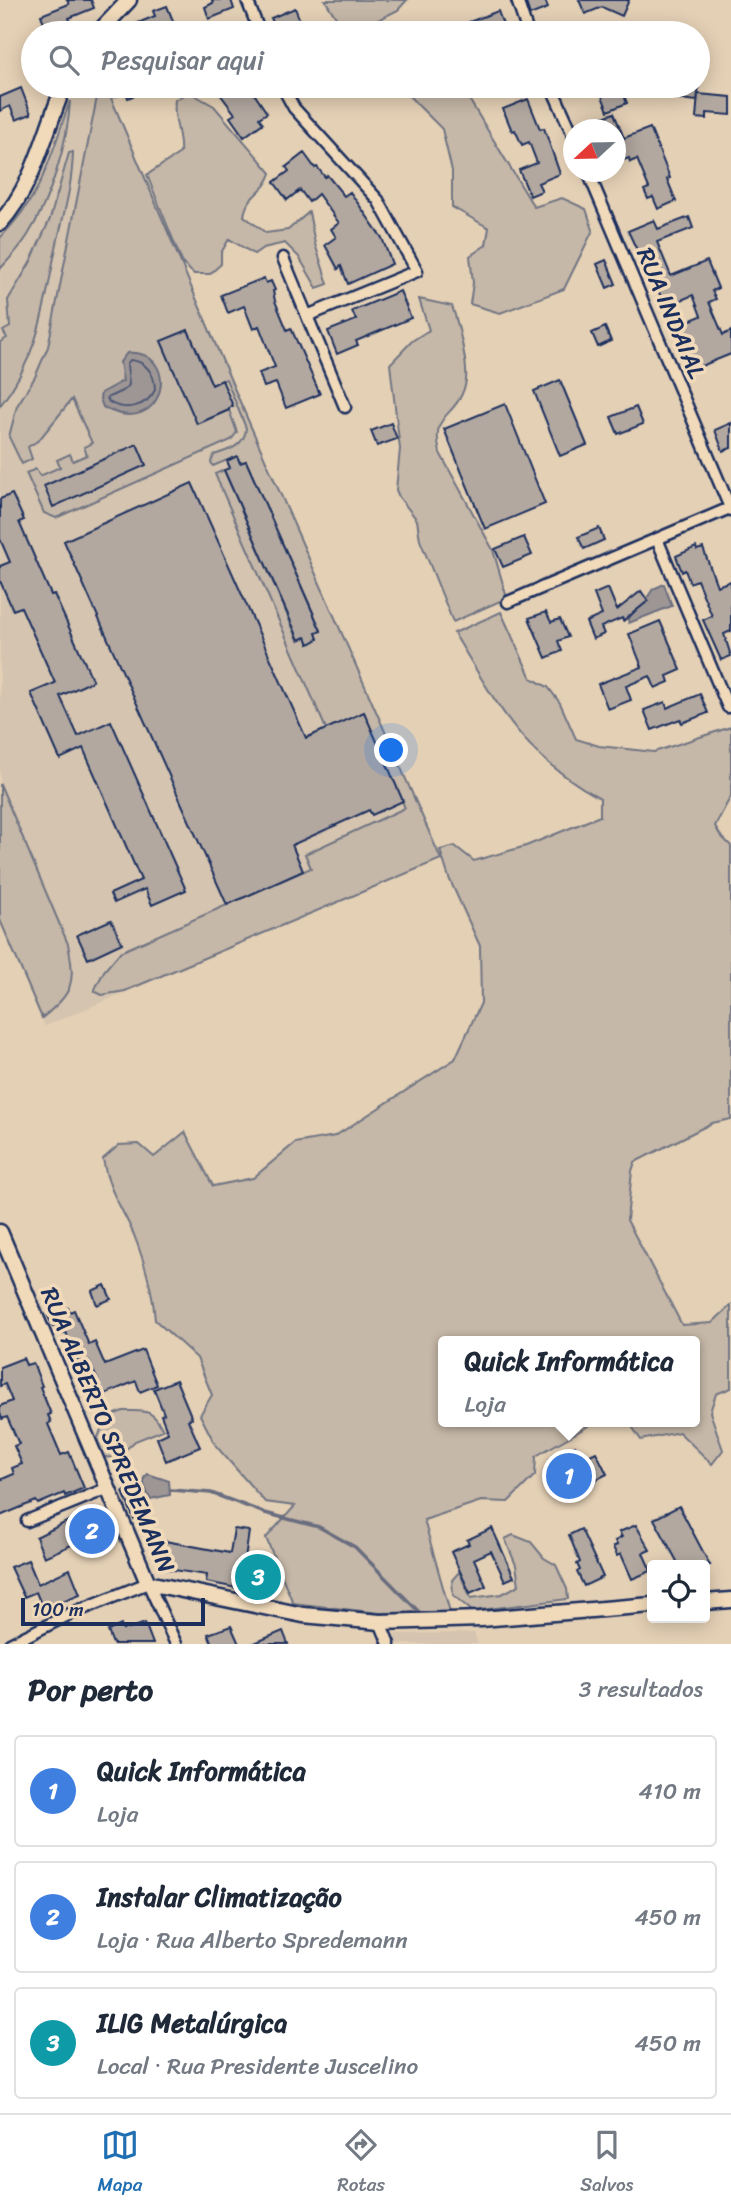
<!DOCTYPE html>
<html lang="pt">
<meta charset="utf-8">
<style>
body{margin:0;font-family:Sriracha,sans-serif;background:#f6f6f7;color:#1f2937}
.controls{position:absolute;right:21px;bottom:21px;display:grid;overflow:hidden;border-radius:7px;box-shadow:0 4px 18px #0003}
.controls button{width:63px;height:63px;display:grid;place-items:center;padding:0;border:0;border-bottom:2px solid #e0e1e3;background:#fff;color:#1f2937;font:35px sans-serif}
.compass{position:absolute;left:563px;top:119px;width:63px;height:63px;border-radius:50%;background:#fff;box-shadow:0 4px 18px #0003;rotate:248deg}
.scale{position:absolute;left:21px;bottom:18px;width:184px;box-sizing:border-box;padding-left:7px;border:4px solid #1b2f5e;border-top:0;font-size:19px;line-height:24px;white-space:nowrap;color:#1b2f5e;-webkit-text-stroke:5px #f1daba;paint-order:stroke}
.you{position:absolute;left:392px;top:751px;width:24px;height:24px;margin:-18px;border:5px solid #fff;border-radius:50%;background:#1a73e8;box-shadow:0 0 0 10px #1a73e833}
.badge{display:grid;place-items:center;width:46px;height:46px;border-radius:50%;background:#1f6fb2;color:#fff;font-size:23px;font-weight:700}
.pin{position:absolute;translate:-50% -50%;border:4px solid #fff;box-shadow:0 2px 7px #0006}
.popup{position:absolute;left:438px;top:1336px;width:262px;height:91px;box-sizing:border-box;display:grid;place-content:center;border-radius:7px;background:#fff;filter:drop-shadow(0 2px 5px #0005);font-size:23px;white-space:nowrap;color:#747a83}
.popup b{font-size:26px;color:#1f2937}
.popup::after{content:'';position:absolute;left:50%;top:100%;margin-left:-14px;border:14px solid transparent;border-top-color:#fff}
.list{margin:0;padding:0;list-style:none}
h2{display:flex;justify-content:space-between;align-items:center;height:91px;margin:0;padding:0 28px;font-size:30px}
h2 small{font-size:23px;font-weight:400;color:#747a83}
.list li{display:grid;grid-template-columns:46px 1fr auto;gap:21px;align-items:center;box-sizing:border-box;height:112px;margin:0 14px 14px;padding:0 14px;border:2px solid #e0e1e3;border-radius:7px}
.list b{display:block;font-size:26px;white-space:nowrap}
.list p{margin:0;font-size:23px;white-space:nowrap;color:#747a83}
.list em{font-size:23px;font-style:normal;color:#747a83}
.icon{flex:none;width:38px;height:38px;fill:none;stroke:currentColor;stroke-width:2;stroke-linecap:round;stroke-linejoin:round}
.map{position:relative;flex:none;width:731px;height:1644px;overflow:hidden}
.search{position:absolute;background:#fff;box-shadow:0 4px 18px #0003;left:21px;right:21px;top:21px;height:77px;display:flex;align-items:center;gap:18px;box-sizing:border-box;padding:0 24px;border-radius:38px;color:#747a83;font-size:26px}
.sheet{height:469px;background:#fff}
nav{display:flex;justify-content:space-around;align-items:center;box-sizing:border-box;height:98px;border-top:2px solid #e0e1e3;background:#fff;font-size:19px;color:#747a83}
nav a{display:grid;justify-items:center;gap:4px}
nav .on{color:#1f6fb2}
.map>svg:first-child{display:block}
.built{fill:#d5c4af}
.green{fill:#c6b8a8;stroke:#707483;stroke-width:2}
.water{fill:#9d9695;stroke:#696d7f;stroke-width:2}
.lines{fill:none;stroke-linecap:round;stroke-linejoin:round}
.shore{stroke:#4f5874;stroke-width:2}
.stream{stroke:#696d7f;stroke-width:3.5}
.building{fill:#b2a8a0;stroke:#1b2f5e;stroke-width:2}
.street-casing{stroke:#1b2f5e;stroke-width:15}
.secondary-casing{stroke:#1b2f5e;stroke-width:19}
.street{stroke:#f1daba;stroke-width:10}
.secondary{stroke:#f1daba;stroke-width:14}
.labels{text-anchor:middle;stroke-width:7;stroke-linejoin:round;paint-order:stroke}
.street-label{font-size:24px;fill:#1b2f5e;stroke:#f1daba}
</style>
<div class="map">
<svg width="731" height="1644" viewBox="0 0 731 1644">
<rect width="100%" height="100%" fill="#e4d0b5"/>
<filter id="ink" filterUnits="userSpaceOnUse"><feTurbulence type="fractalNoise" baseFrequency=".0143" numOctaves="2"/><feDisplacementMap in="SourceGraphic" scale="14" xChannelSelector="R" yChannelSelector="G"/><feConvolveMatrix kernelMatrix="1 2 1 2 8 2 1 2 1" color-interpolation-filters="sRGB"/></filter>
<g filter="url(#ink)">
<path class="built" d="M 76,86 L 106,86 L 237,395 L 441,859 L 45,1026 L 0,920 L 0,238 L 31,202 L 47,170 Z
M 474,1633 L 478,1644 L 396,1644 L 392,1634 Z"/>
<path class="green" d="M 325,0 L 407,0 L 398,10 L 364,27 L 340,24 Z
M 94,86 L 106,86 L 237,395 L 441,859 L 125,991 L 102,995 L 94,991 L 104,971 L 120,952 L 311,868 L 305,854 L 405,808 L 364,712 L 326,729 L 215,474 L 224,470 L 298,640 L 306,637 L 309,643 L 318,639 L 316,633 L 321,630 L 246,461 L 240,463 L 237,456 L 213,466 L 211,462 L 214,455 C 229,450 245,446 246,428 L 226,379 L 212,385 L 188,330 L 162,341 L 198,424 L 229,410 L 237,432 L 231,440 L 56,518 L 44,513 L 26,473 L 36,469 L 40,476 L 60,467 L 57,460 L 70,454 L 73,461 L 87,455 L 84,447 L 92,443 L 72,399 L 39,440 L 28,447 L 32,459 L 22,464 L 9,437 L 17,406 L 35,377 L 48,347 L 97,97 Z
M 399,86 L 461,86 L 534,207 L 562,198 L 586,209 L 593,230 L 564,289 L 500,313 L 470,304 L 473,283 L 470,256 L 486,245 L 489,228 L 452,207 L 452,171 L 442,129 Z
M 189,92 L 214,106 L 271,173 C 265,193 247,194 244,216 L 266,233 L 288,230 L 309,212 L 315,244 L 328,284 L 317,288 L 299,257 L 285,243 L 263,248 L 254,254 L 229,239 L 221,253 L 221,264 L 210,274 L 194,274 L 183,264 L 147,175 L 180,153 C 182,134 172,119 175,100 Z
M 70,101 C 68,143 50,200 28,235 C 20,248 10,258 0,269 L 0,238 C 45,192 49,159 70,101 Z
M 73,152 C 72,195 59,227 52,268 C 42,321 34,362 0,406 L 0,342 L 7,338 L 3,331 L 10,327 L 8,300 L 30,263 L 50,219 L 69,153 Z
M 419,299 L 452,306 C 458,323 470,369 465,386 C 455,419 430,412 440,453 L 493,550 L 507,598 L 453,622 L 420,540 L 417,520 L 399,497 L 396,490 L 400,449 L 390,364 L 412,341 L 429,330 Z
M 501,612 L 531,678 L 548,687 L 560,703 L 576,739 L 599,746 L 654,752 L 731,727 L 731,796 L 715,826 L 720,835 L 731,846 L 731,1119 L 712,1123 L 635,1162 L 632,1171 L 627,1220 L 682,1325 L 712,1323 L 731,1305 L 731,1388 L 716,1394 L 710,1412 L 723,1450 L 712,1464 L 679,1432 L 641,1440 L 629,1422 L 695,1422 L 695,1341 L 443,1341 L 443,1422 L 587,1422 L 588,1426 L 536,1456 L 535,1475 L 508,1502 L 481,1501 L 424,1520 L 450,1612 L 379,1613 L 293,1603 L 266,1538 L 295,1506 L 265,1502 L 216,1446 L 200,1415 L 212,1395 L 197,1358 L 155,1320 C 153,1291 145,1263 134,1235 C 122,1207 108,1191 103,1159 L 119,1145 L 139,1144 L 154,1157 L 185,1132 L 213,1186 L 253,1178 L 295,1143 L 335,1136 L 455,1059 L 481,1003 L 480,946 L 449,878 L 440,850 L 455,846 L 474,861 L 526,846 L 600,816 L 600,798 C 523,757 497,704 454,633 Z
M 0,784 L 68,944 C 76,985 73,992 42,1018 L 0,920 Z
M 123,1411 C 145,1411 152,1408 163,1430 L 135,1441 L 117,1458 L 103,1457 L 97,1440 L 106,1417 Z
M 513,1535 L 531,1542 L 544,1558 L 556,1565 L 567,1589 L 568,1599 L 472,1611 L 453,1595 L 452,1580 L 459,1572 L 471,1598 L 502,1594 L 519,1585 L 516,1565 L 505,1539 Z"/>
<path class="water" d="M 127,353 C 182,348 167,442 103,407 L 100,399 L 101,393 L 123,381 L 120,362 Z
M 664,584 L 672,606 L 629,623 L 628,620 L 633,613 L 648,601 L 647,598 L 653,589 Z
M 148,1474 L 169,1481 L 170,1495 L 150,1499 L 144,1485 L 144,1478 Z"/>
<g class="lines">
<path class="shore" d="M 130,360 C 146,361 155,374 155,390 C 147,407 125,412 109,402 L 107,398 L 124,390 L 129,385 L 127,364 Z"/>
<path class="stream" d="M 171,1490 L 211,1493 L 265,1513 L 319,1527 L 355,1547 L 422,1615"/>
</g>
<path class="building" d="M 67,0 L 91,0 L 94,8 L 69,18 L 74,29 L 63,33 L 48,33 L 41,15 L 69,4 Z
M 212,0 L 231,0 L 234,9 L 209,19 L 205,7 L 213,3 Z
M 525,0 L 545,0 L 548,8 L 530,15 Z
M 579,0 L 629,0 L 622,16 L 602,7 L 585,14 Z
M 167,6 L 178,33 L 114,33 L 155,16 L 153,11 Z
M 295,8 L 305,33 L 278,33 L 271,18 Z
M 498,11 L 506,33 L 464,33 L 461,25 Z
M 661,23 L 692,27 L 692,33 L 660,33 Z
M 109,86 L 141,86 L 136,88 L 138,94 L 128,98 L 126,92 L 114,97 Z
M 223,86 L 252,86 L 257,93 L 255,95 L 267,113 L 259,118 L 263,123 L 244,137 L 230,117 L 235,114 L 217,90 Z
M 598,86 L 620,86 L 627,103 L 608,111 Z
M 681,86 L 699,86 L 697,101 L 680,99 Z
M 21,88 L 31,114 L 16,120 L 10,106 L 0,111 L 0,97 Z
M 698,94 L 731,97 L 731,115 L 707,113 L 707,119 L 696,118 Z
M 528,99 L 540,129 L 544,128 L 560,174 L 538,183 L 542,191 L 530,196 L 519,170 L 537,163 L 529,142 L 522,145 L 515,130 L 512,131 L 503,109 Z
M 614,113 L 624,138 L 650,128 L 670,178 L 667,179 L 676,201 L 658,209 L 653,197 L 648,199 L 644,190 L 649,188 L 637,159 L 630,162 L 629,158 L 615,163 L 615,130 L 605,130 L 600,118 Z
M 304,153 L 315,168 L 317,167 L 325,177 L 327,175 L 344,196 L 350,192 L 382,238 L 392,264 L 348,284 L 341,266 L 338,269 L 325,245 L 336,237 L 331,229 L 339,223 L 318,194 L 309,202 L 300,190 L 287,200 L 274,182 L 289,171 L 286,167 Z
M 689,217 L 693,228 L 657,242 L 671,276 L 707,261 L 718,288 L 712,291 L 716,299 L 709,302 L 723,335 L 731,331 L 731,354 L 694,369 L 686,352 L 692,350 L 681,324 L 701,316 L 693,295 L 665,307 L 652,275 L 649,276 L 628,231 L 654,220 L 658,229 Z
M 606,260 L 616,284 L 607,288 L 597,264 Z
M 264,278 L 266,283 L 271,281 L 275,290 L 273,291 L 275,301 L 287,330 L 291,328 L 320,394 L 286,408 L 276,383 L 264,387 L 259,373 L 275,367 L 259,326 L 253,329 L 244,306 L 228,313 L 221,295 Z
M 400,291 L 411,318 L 356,341 L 358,345 L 337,354 L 328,331 L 356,320 L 352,311 Z
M 605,327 L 611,341 L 598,347 L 592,333 Z
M 188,330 L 212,385 L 222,380 L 233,406 L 229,408 L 229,410 L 197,424 L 161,341 Z
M 560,380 L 587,445 L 560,456 L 534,391 Z
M 505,404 L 545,504 L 485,529 L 444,429 Z
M 636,407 L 643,424 L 618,434 L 611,417 Z
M 391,423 L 397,439 L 377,446 L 371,431 Z
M 731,423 L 731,448 L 723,451 L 715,430 Z
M 137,444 L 146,465 L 53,507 L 44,486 Z
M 237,456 L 240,463 L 246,461 L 321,631 L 316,633 L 318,639 L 309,644 L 306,637 L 299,640 L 224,470 L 230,468 L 227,461 Z
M 192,483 L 306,738 L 364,712 L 403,801 L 372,815 L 369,810 L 292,845 L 303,871 L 227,905 L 64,541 Z
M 12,494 L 24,520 L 19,522 L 51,595 L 54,594 L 93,681 L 60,696 L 78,736 L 111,721 L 186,890 L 152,905 L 145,889 L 114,903 L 110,894 L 141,880 L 83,748 L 60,759 L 31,693 L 55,683 L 21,607 L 13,610 L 0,581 L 0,566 L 10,562 L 0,539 L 0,499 Z
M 599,528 L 604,540 L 584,549 L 578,537 Z
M 524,537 L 532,555 L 503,567 L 495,549 Z
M 696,547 L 697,550 L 703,548 L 717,586 L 731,581 L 731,631 L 724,634 L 731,656 L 721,660 L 703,620 L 712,616 L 697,580 L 690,583 L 685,570 L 682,572 L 676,556 Z
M 608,588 L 617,610 L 641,591 L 648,601 L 623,621 L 622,618 L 601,627 L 604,634 L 593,639 L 586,622 L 602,615 L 594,594 Z
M 546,612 L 551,622 L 560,619 L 568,637 L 558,641 L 562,651 L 546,658 L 529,618 Z
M 660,621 L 681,670 L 667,676 L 669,682 L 655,688 L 650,676 L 626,686 L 631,700 L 608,709 L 598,684 L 642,667 L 629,634 Z
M 700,694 L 708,713 L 682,723 L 680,719 L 652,730 L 644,710 L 665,702 L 667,708 Z
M 111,920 L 122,943 L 88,959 L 77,935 Z
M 105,1285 L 111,1299 L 97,1305 L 92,1291 Z
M 68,1308 L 70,1312 L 74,1310 L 89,1345 L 95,1342 L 105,1365 L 143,1350 L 157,1385 L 140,1392 L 136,1381 L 100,1396 L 95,1383 L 98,1381 L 89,1361 L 79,1365 L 66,1332 L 60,1334 L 57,1326 L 53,1327 L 48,1316 Z
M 23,1358 L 26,1365 L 33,1363 L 42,1386 L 40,1387 L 51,1414 L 48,1415 L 51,1422 L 48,1424 L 61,1455 L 69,1452 L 84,1488 L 65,1496 L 64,1493 L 38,1504 L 36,1501 L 0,1516 L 0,1480 L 14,1474 L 12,1468 L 22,1464 L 14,1446 L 19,1444 L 7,1417 L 2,1419 L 0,1413 L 0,1406 L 12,1401 L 5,1384 L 0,1386 L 0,1367 Z
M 176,1380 L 192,1418 L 188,1420 L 200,1447 L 166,1461 L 157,1438 L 168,1433 L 161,1415 L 164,1414 L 154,1389 Z
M 575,1446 L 582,1459 L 596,1452 L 607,1474 L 593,1481 L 594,1484 L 585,1488 L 580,1478 L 564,1487 L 550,1459 Z
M 140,1485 L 151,1512 L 134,1519 L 123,1492 Z
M 679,1506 L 710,1565 L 679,1565 L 654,1519 Z
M 93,1509 L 107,1546 L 90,1553 L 85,1539 L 44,1557 L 36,1537 Z
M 636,1525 L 650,1550 L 643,1553 L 651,1571 L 632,1579 L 621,1554 L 617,1556 L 613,1547 L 617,1545 L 615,1541 L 622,1537 L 619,1532 Z
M 492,1528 L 514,1577 L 505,1581 L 491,1551 L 474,1559 L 486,1586 L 470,1593 L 451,1552 L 469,1544 L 467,1540 Z
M 234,1529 L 249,1531 L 245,1560 L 273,1565 L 268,1594 L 206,1582 L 207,1575 L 167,1569 L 169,1555 L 163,1554 L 165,1541 L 230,1553 Z
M 581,1529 L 603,1577 L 584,1586 L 577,1572 L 580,1570 L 577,1564 L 580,1562 L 569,1535 Z
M 28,1560 L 38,1584 L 70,1569 L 80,1594 L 43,1609 L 36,1592 L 24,1597 L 10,1567 Z
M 145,1623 L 153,1644 L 113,1644 L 108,1631 L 121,1625 L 123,1630 L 129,1627 L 129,1629 Z
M 231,1626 L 239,1644 L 212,1644 L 208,1634 Z
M 283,1631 L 288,1644 L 252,1644 Z"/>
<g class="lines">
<g class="street-casing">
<path id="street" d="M 247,0 L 260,33
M 517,0 L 528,33
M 282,86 L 294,108 L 378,200 L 417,271 L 307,316 L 283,258
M 551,86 L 574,137
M 588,172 L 731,510
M 307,316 L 345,407
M 657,539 L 728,707
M 508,602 L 730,508
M 27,1521 L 106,1489
M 380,1622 L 389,1644
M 10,1644 L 70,1614 L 148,1583 L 176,1644"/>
</g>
<g class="secondary-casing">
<path id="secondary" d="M 98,33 L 129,0
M 0,223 C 35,184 44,133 64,86
M 0,1232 L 148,1583 L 303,1615 L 380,1622 L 481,1619 L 652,1605
M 705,1602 L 731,1600"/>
</g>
<use href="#street" class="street"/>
<use href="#secondary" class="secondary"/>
</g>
</g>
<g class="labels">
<g class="street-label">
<text transform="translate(671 313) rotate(67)" y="8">RUA INDAIAL</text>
<text transform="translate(108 1430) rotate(67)" y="8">RUA ALBERTO SPREDEMANN</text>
</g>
</g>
</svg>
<div class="controls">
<button><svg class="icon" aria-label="locate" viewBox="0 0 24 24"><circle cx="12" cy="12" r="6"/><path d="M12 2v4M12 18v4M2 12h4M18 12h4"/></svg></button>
</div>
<svg class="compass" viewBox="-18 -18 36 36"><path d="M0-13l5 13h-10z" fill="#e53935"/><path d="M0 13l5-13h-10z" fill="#747a83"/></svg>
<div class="scale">100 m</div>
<div class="you"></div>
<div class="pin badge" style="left:569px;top:1476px;background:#3f7fe0">1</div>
<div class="popup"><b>Quick Informática</b>Loja</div>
<div class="pin badge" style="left:92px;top:1531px;background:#3f7fe0">2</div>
<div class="pin badge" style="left:258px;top:1577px;background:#0f9aa8">3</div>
<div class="search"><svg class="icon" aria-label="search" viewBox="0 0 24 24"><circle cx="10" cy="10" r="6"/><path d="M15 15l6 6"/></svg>Pesquisar aqui</div>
</div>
<section class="sheet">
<h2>Por perto<small>3 resultados</small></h2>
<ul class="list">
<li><span class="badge" style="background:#3f7fe0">1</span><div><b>Quick Informática</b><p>Loja</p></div><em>410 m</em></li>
<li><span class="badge" style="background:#3f7fe0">2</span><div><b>Instalar Climatização</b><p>Loja · Rua Alberto Spredemann</p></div><em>450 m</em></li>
<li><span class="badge" style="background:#0f9aa8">3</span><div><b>ILIG Metalúrgica</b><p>Local · Rua Presidente Juscelino</p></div><em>450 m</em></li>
</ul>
</section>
<nav>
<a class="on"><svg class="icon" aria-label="map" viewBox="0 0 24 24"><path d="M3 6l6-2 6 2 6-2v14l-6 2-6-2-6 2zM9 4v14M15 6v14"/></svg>Mapa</a>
<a><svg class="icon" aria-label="directions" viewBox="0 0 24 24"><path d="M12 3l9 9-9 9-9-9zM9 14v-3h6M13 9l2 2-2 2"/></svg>Rotas</a>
<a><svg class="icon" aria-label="saved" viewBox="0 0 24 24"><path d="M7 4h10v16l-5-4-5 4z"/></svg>Salvos</a>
</nav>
